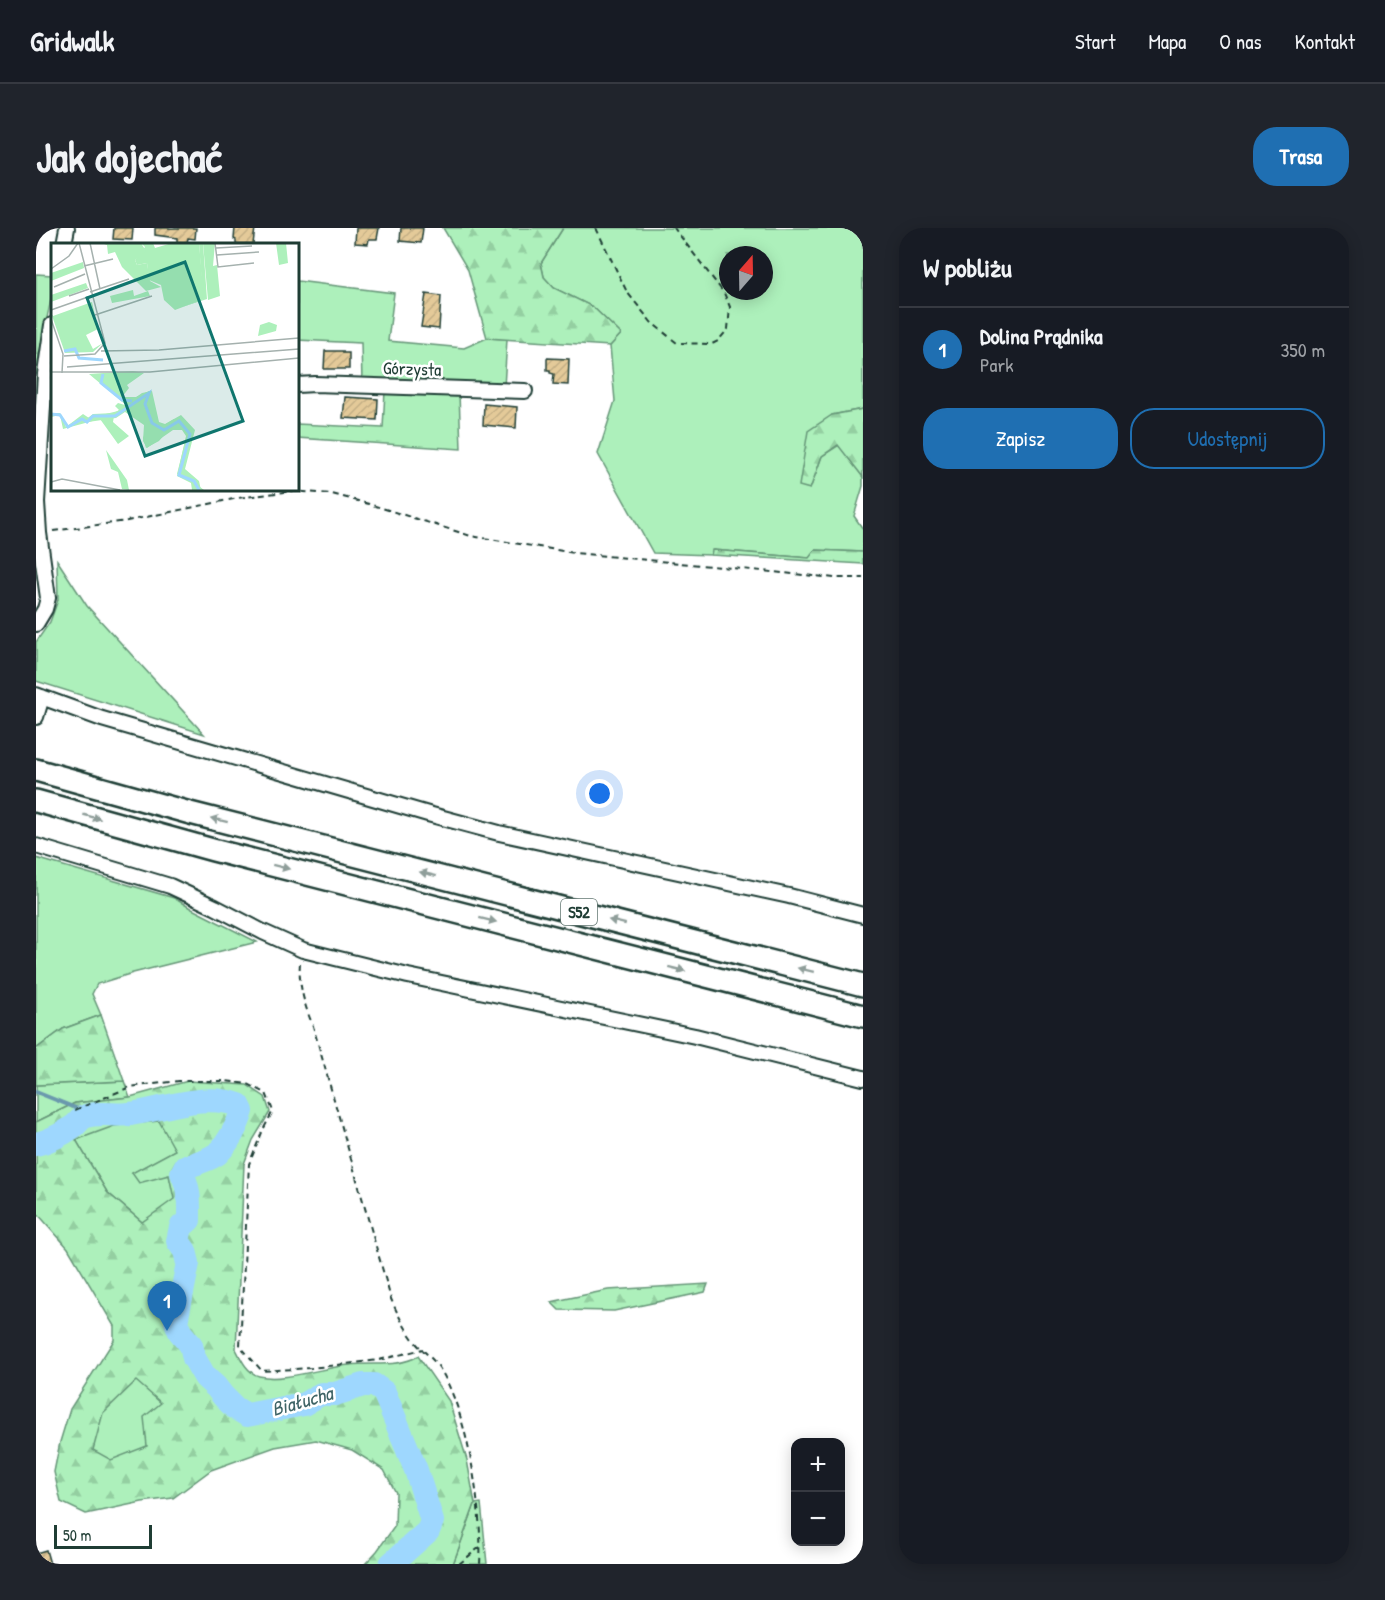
<!DOCTYPE html>
<html lang="pl">
<meta charset="utf-8">
<style>
body{margin:0;font-family:"Patrick Hand",sans-serif;background:#20242c;color:#f1f3f6}
.controls{position:absolute;right:18px;bottom:18px;display:grid;overflow:hidden;border-radius:12px;box-shadow:0 3px 15px #0003}
.controls button{width:54px;height:54px;display:grid;place-items:center;padding:0;border:0;border-bottom:2px solid #363941;background:#171b24;color:#f1f3f6;font:30px sans-serif}
.compass{position:absolute;left:683px;top:18px;width:54px;height:54px;border-radius:50%;background:#171b24;box-shadow:0 3px 15px #0003;rotate:20deg}
.scale{position:absolute;left:18px;bottom:15px;width:98px;box-sizing:border-box;padding-left:6px;border:3px solid #1f3d34;border-top:0;font-size:16px;line-height:21px;white-space:nowrap;color:#1f3d34;-webkit-text-stroke:4px #fff;paint-order:stroke}
.you{position:absolute;left:564px;top:566px;width:21px;height:21px;margin:-15px;border:4px solid #fff;border-radius:50%;background:#1a73e8;box-shadow:0 0 0 9px #1a73e833}
.badge{display:grid;place-items:center;width:39px;height:39px;border-radius:50%;background:#1f6fb2;color:#fff;font-size:20px;font-weight:700}
.pin{position:absolute;translate:-50% -50px;filter:drop-shadow(0 2px 3px #0008)}
.pin::after{content:'';position:absolute;top:32px;width:21px;height:18px;background:inherit;clip-path:polygon(0 0,100% 0,50% 100%)}
.list{margin:0;padding:0;list-style:none}
h2{display:flex;justify-content:space-between;align-items:center;height:78px;margin:0;padding:0 24px;font-size:26px}
h2 small{font-size:20px;font-weight:400;color:#9ea1a6}
.list li{display:grid;grid-template-columns:39px 1fr auto;gap:18px;align-items:center;box-sizing:border-box;height:84px;padding:0 24px;border-top:2px solid #363941}
.list b{display:block;font-size:22px;white-space:nowrap}
.list p{margin:0;font-size:20px;white-space:nowrap;color:#9ea1a6}
.list em{font-size:20px;font-style:normal;color:#9ea1a6}
.actions{display:flex;gap:12px;padding:18px 24px}
.actions a{flex:1;padding:14px 0;border:2px solid #1f6fb2;border-radius:24px;text-align:center;font-size:21px;color:#1f6fb2}
.actions .main{background:#1f6fb2;color:#fff}
.map{position:relative;flex:none;width:827px;height:1336px;overflow:hidden;border-radius:24px}
header{display:flex;align-items:center;gap:36px;box-sizing:border-box;height:84px;padding:0 30px;background:#171b24;border-bottom:2px solid #363941}
header strong{font-size:28px}
nav{display:flex;gap:33px;margin-inline-start:auto;font-size:21px}
.intro{display:flex;align-items:center;justify-content:space-between;box-sizing:border-box;height:144px;padding:0 36px}
h1{margin:0;font-size:42px}
.button{padding:15px 27px;border-radius:24px;background:#1f6fb2;color:#fff;font-size:21px;font-weight:700}
main{display:flex;gap:36px;padding:0 36px}
aside{flex:1;background:#171b24;border-radius:24px;box-shadow:0 3px 15px #0003}
.map>svg:first-child{display:block}
.green{fill:#adf0bb;stroke:#669678;stroke-width:1.5;fill-rule:evenodd}
.forest{fill:url(#forest-firs);stroke:#669678;stroke-width:1.5;fill-rule:evenodd}
.lines{fill:none;stroke-linecap:round;stroke-linejoin:round}
.stream{stroke:#6b99ad;stroke-width:4}
.river{stroke:#9ed7fe;stroke-width:24}
.building{fill:url(#building-hatch);stroke:#1f3d34;stroke-width:1.5}
.minor-casing{stroke:#1f3d34;stroke-width:18}
.highway-casing{stroke:#1f3d34;stroke-width:26}
.path{stroke:#1f3d34;stroke-width:2;stroke-dasharray:6 4.5;stroke-linecap:butt}
.minor{stroke:#fff;stroke-width:14}
.highway{stroke:#fff;stroke-width:21}
.oneway{fill:#8f9e9a}
.labels{text-anchor:middle;stroke-width:5;stroke-linejoin:round;paint-order:stroke}
.shield{fill:#fff;stroke:#627771;stroke-width:1.5}
.shield-label{font-size:16px;font-weight:bold;fill:#1f3d34}
.street-label{font-size:18px;fill:#1f3d34;stroke:#fff}
.water-label{font-size:20px;font-style:italic;fill:#3f6466;stroke:#fff}
.inset-river{fill:none;stroke:#9ed7fe;stroke-width:3}
.inset-road{fill:none;stroke:#a5b1ae;stroke-width:1.5}
.view{fill:#0f766e;fill-opacity:0.15;stroke:#0f766e;stroke-width:3}
.inset-edge{fill:none;stroke:#1f3d34;stroke-width:3}
</style>
<header>
<strong>Gridwalk</strong>
<nav><a>Start</a><a>Mapa</a><a>O nas</a><a>Kontakt</a></nav>
</header>
<div class="intro"><h1>Jak dojechać</h1><a class="button">Trasa</a></div>
<main>
<div class="map">
<svg width="827" height="1336" viewBox="0 0 827 1336">
<defs>
<pattern id="forest-firs" width="22" height="20" patternUnits="userSpaceOnUse" patternTransform="scale(1.5)"><rect width="22" height="20" fill="#adf0bb"/><path d="M5 1l3.5 6h-7zM16 11l3.5 6h-7z" fill="#94cfa1"/></pattern>
<pattern id="building-hatch" width="6" height="6" patternUnits="userSpaceOnUse" patternTransform="scale(1.5)"><rect width="6" height="6" fill="#e4ca99"/><path d="M-1 1l2-2M0 6l6-6M5 7l2-2" fill="none" stroke="#c3ae84"/></pattern>
</defs>
<rect width="100%" height="100%" fill="#fff"/>
<filter id="ink" filterUnits="userSpaceOnUse"><feTurbulence type="fractalNoise" baseFrequency=".0167" numOctaves="2"/><feDisplacementMap in="SourceGraphic" scale="12" xChannelSelector="R" yChannelSelector="G"/><feConvolveMatrix kernelMatrix="1 2 1 2 8 2 1 2 1" color-interpolation-filters="sRGB"/></filter>
<g filter="url(#ink)">
<path class="green" d="M 527,0 L 827,0 L 827,181 L 796,187 L 774,261 L 786,228 L 803,217 L 827,249 L 827,258 L 818,288 L 827,301 L 827,324 L 779,322 L 774,330 L 677,322 L 675,327 L 617,325 L 562,226 L 579,173 L 574,118 L 585,106 L 557,79 L 518,60 L 508,49 L 505,35 ZM 692,27 L 728,27 L 728,63 L 692,63 Z
M 0,46 L 16,47 L 16,67 L 3,127 L 0,170 Z
M 261,53 L 358,65 L 352,113 L 428,120 L 451,110 L 471,111 L 468,159 L 326,154 L 325,115 L 261,112 Z
M 349,163 L 423,165 L 425,221 L 261,210 L 261,196 L 347,200 Z
M 21,332 L 51,378 L 168,506 L 0,453 L 0,414 L 14,394 L 22,372 Z
M 0,630 L 138,670 L 156,681 L 221,714 L 97,745 L 61,756 L 56,766 L 65,787 L 27,801 L 0,821 Z
M 88,853 L 94,869 L 39,875 L 0,894 L 0,857 Z
M 106,871 L 200,919 L 199,1164 L 313,1138 L 377,1279 L 329,1183 L 29,1273 L 83,1112 L 106,994 L 71,964 L 40,912 L 49,908 ZM 139,922 L 139,969 L 133,947 L 97,945 Z
M 445,1275 L 451,1336 L 417,1336 L 439,1276 Z"/>
<path class="forest" d="M 407,0 L 527,0 L 505,35 L 508,49 L 518,60 L 557,79 L 585,106 L 574,118 L 451,110 L 432,42 Z
M 827,181 L 827,249 L 802,217 L 786,228 L 774,261 L 763,258 L 772,203 L 796,187 Z
M 676,322 L 773,330 L 779,322 L 827,324 L 827,336 L 675,327 Z
M 65,787 L 88,853 L 0,857 L 0,821 L 27,801 Z
M 152,853 L 211,857 L 229,869 L 234,884 L 217,912 L 208,936 L 200,1121 C 205,1131 211,1145 223,1148 C 248,1154 288,1139 314,1137 C 336,1134 363,1140 382,1128 L 413,1173 L 431,1232 L 439,1276 L 417,1336 L 329,1336 L 341,1323 L 359,1298 L 360,1265 L 348,1242 L 316,1222 L 280,1212 L 239,1219 L 175,1242 L 137,1270 L 106,1274 L 50,1286 L 25,1274 L 18,1244 L 24,1214 L 34,1181 L 78,1112 L 78,1098 L 32,1020 L 0,984 L 0,894 L 39,875 L 94,869 ZM 123,893 L 139,922 L 96,945 L 103,955 L 133,947 L 138,971 L 106,994 L 71,964 L 40,912 L 78,898 ZM 100,1153 L 125,1175 L 108,1189 L 111,1218 L 75,1232 L 57,1222 L 67,1185 Z
M 672,1056 L 669,1064 L 578,1083 L 523,1082 L 515,1074 L 572,1062 Z"/>
<g class="lines">
<path class="stream" d="M 0,864 L 57,887"/>
<path class="river" d="M 0,916 C 13,913 27,906 38,898 C 41,896 44,891 48,889 C 61,883 80,888 94,886 C 131,881 166,864 203,877 L 206,883 C 202,897 192,916 181,926 C 172,932 159,936 149,939 L 146,945 C 154,962 153,974 153,992 L 145,999 L 142,1013 L 149,1023 L 152,1035 L 140,1094 L 144,1104 L 155,1117 L 158,1130 L 169,1149 L 180,1159 L 187,1168 L 199,1180 L 211,1187 L 268,1176 L 285,1166 L 299,1166 L 327,1157 L 338,1157 L 348,1164 L 380,1242 L 396,1293 L 392,1303 L 355,1336"/>
</g>
<path class="building" d="M 78,0 L 97,0 L 96,12 L 77,11 Z
M 119,0 L 160,0 L 159,11 L 152,10 L 151,15 L 141,14 L 141,10 L 119,7 Z
M 199,0 L 219,0 L 217,16 L 200,16 L 200,12 L 198,11 Z
M 320,0 L 343,0 L 341,11 L 333,11 L 332,16 L 319,15 Z
M 365,0 L 387,0 L 385,15 L 364,13 Z
M 390,66 L 405,68 L 403,101 L 385,99 Z
M 289,123 L 307,123 L 307,125 L 313,125 L 313,141 L 288,141 Z
M 511,130 L 533,131 L 532,157 L 517,156 L 518,146 L 514,145 L 514,142 L 511,142 Z
M 309,169 L 342,171 L 341,192 L 307,190 Z
M 448,176 L 481,179 L 480,200 L 447,197 Z
M 10,1322 L 14,1336 L 0,1336 L 0,1325 Z"/>
<g class="lines">
<g class="minor-casing">
<path id="minor" d="M 28,16 L 31,0
M 261,157 L 279,156 L 489,163
M 0,396 L 9,381 L 12,370 L 3,305 L 1,274 L 9,146 L 16,97
M 0,467 L 66,491 L 392,586 L 463,605 L 753,668 L 827,687
M 0,489 L 6,469
M 0,618 L 134,658 L 179,679 L 227,704 L 267,722 L 372,748 L 659,808 L 827,850"/>
</g>
<g class="highway-casing">
<path id="highway" d="M 0,542 L 154,585 L 827,757
M 0,573 L 177,622 L 827,788"/>
</g>
<path class="path" d="M 560,0 L 591,64 L 615,94 L 641,115 L 676,116 L 682,113 L 692,101 L 694,79 L 688,65 L 638,0
M 17,303 L 91,293 L 202,270 L 256,263 L 296,266 L 333,276 L 435,308 L 539,325 L 799,350 L 827,350
M 264,735 C 262,756 269,779 277,798 L 355,1071 C 362,1087 369,1101 380,1115 C 387,1123 396,1130 402,1138 C 432,1182 447,1284 444,1336
M 39,882 L 94,859 L 143,853 L 190,853 L 212,856 L 230,865 L 237,883 L 227,902 L 213,936 L 204,1118 L 226,1143 L 275,1140 L 343,1132 L 387,1121
M 423,1336 L 444,1319"/>
<use href="#minor" class="minor"/>
<use href="#highway" class="highway"/>
</g>
<defs><path id="oneway-solid" d="M-6-.8H1V-3.2L6.5 0L1 3.2V.8H-6Z" transform="scale(1.5)"/></defs>
<g class="oneway">
<use href="#oneway-solid" transform="translate(56 589) rotate(15)"/>
<use href="#oneway-solid" transform="translate(183 592) rotate(-166)"/>
<use href="#oneway-solid" transform="translate(245 639) rotate(14)"/>
<use href="#oneway-solid" transform="translate(392 646) rotate(-166)"/>
<use href="#oneway-solid" transform="translate(452 692) rotate(14)"/>
<use href="#oneway-solid" transform="translate(581 694) rotate(-166)"/>
<use href="#oneway-solid" transform="translate(641 741) rotate(14)"/>
<use href="#oneway-solid" transform="translate(770 742) rotate(-166)"/>
</g>
</g>
<g class="labels">
<rect class="shield" x="525" y="671" width="36" height="26" rx="4.5"/>
<g class="shield-label">
<text x="543" y="690">S52</text>
</g>
<g class="street-label">
<text transform="translate(376 141) rotate(2)" y="6">Górzysta</text>
</g>
<g class="water-label">
<text transform="translate(266 1173) rotate(-16)" y="7">Białucha</text>
</g>
</g>
<g transform="translate(15 15)">
<rect width="248" height="248" fill="#fff"/>
<path d="M 90,0 L 102,0 L 104,5 L 121,0 L 148,0 L 153,56 L 124,67 L 113,57 L 110,42 L 98,37 L 96,20 L 86,22 L 84,17 L 94,4 ZM 152,0 L 164,0 L 162,23 L 166,22 L 169,53 L 157,57 ZM 225,0 L 235,0 L 237,20 L 228,22 ZM 32,19 L 33,25 L 0,38 L 0,30 ZM 35,40 L 37,45 L 0,59 L 0,52 ZM 82,47 L 83,53 L 97,48 L 99,53 L 61,60 L 59,53 ZM 41,59 L 47,86 L 35,92 L 42,106 L 52,100 L 42,109 L 14,110 L 0,70 L 2,73 ZM 82,128 L 93,130 L 76,142 L 78,145 L 71,154 L 85,154 L 98,148 L 103,180 L 110,184 L 123,176 L 139,185 L 142,191 L 131,230 L 153,247 L 144,247 L 141,239 L 126,231 L 136,191 L 131,183 L 121,183 L 108,198 L 95,205 L 92,195 L 99,177 L 94,165 L 92,168 L 80,161 L 63,173 L 62,179 L 78,193 L 67,201 L 49,176 L 12,186 L 9,172 L 0,174 L 0,170 L 9,170 L 15,184 L 32,171 L 38,175 L 67,168 L 75,162 L 38,131 ZM 55,207 L 76,237 L 78,247 L 71,246 L 67,229 L 60,226 Z" fill="#adf0bb"/>
<path d="M 50,0 L 90,0 L 95,8 L 84,17 L 86,22 L 96,20 L 99,38 L 110,44 L 95,48 L 71,24 L 64,9 L 57,11 L 56,2 ZM 148,0 L 152,0 L 156,56 L 131,64 L 152,56 ZM 218,79 L 226,82 L 225,88 L 207,93 L 209,82 ZM 101,148 L 108,179 L 114,181 L 130,172 L 144,187 L 134,226 L 148,238 L 150,247 L 141,247 L 140,240 L 126,233 L 135,193 L 131,187 L 122,187 L 96,205 L 92,198 L 93,182 L 74,169 L 65,175 L 30,180 L 42,171 L 63,170 L 68,167 L 64,163 L 67,160 L 74,162 L 91,150 Z" fill="#adf0bb"/>
<path class="inset-river" d="M 13,108 L 24,106 L 28,115 L 52,117M 52,131 L 50,140 L 71,157 L 81,158M 0,171 L 9,172 L 17,184 L 31,176 L 36,179 L 42,173 L 64,173 L 98,150 L 94,161 L 101,180 L 113,187 L 128,178 L 139,191 L 128,232 L 143,238 L 148,247"/>
<path class="inset-road" d="M 39,0 L 49,46M 164,0 L 167,24 L 203,20M 165,5 L 201,3M 166,12 L 208,9M 33,23 L 62,16M 0,26 L 18,13 L 27,0M 3,44 L 34,31M 39,49 L 78,36M 18,53 L 38,46M 0,67 L 37,54M 44,72 L 101,53M 0,76 L 12,111 L 11,130M 50,108 L 108,107 L 248,95M 13,113 L 44,111 L 54,100 L 28,0M 16,124 L 248,106M 0,129 L 99,129 L 248,115M 0,239 L 11,236 L 69,247"/>
<path class="view" d="M 134,19 L 192,178 L 94,213 L 36,55 Z"/>
<rect width="248" height="248" class="inset-edge"/>
</g>
</svg>
<div class="controls">
<button>+</button>
<button>−</button>
</div>
<svg class="compass" viewBox="-18 -18 36 36"><path d="M0-13l5 13h-10z" fill="#e53935"/><path d="M0 13l5-13h-10z" fill="#9ea1a6"/></svg>
<div class="scale">50 m</div>
<div class="you"></div>
<div class="pin badge" style="left:131px;top:1103px">1</div>
</div>
<aside>
<h2>W pobliżu<small></small></h2>
<ul class="list">
<li><span class="badge">1</span><div><b>Dolina Prądnika</b><p>Park</p></div><em>350 m</em></li>
</ul>
<div class="actions"><a class="main">Zapisz</a><a>Udostępnij</a></div>
</aside>
</main>
